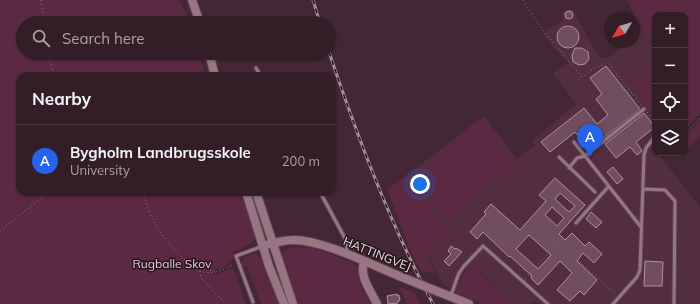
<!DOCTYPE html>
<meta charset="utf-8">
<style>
body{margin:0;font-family:Mulish,sans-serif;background:#3b262f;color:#f1f3f6}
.controls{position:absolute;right:12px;top:12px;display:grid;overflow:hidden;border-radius:8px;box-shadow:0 1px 3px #0004}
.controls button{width:36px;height:36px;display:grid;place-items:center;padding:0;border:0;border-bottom:1px solid #4e3b44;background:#331d27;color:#f1f3f6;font:20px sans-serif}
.compass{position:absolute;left:604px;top:12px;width:36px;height:36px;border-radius:50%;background:#331d27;box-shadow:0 1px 3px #0004;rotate:232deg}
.you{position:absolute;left:420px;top:184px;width:14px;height:14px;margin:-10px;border:3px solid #fff;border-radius:50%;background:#1a73e8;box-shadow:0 0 0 6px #1a73e833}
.badge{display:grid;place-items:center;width:26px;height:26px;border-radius:50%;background:#2563eb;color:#fff;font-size:13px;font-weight:700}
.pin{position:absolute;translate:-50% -33px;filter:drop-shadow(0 1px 2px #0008)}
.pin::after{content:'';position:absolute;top:21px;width:14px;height:12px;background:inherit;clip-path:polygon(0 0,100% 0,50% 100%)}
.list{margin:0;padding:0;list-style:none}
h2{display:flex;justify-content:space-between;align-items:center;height:52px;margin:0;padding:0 16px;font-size:17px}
h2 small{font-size:13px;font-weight:400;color:#a9a2a7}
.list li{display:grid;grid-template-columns:26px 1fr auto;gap:12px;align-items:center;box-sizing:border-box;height:72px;padding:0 16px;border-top:1px solid #4e3b44}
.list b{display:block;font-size:15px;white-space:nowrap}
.list p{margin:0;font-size:13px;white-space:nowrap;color:#a9a2a7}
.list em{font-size:13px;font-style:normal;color:#a9a2a7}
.icon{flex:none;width:22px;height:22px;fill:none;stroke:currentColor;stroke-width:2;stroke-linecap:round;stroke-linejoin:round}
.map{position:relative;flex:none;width:700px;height:304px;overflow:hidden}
.search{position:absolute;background:#331d27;box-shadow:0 1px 3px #0004;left:16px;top:16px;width:320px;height:44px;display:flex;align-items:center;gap:10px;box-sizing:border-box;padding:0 14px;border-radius:22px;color:#a9a2a7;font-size:15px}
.panel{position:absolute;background:#331d27;box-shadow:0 1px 3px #0004;left:16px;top:72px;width:320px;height:124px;border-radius:12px}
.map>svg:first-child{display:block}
.built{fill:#522e3e}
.green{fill:#5b2942}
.building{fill:#704e5d;stroke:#b48f9f;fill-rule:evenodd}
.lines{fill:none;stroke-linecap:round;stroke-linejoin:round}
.lane-casing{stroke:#5e4551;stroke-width:5}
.secondary-casing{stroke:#5e4551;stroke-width:10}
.path{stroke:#927983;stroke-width:1;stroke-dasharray:1 3;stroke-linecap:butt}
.lane{stroke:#997584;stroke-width:3}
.secondary{stroke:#997584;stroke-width:8}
.rail-casing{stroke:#a48c96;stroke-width:3}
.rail{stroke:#22151b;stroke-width:1.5;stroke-dasharray:4.5;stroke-linecap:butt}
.secondary-bridge-casing{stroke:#5e4551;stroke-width:10;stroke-linecap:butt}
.secondary-bridge{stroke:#997584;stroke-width:8}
.labels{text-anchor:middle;stroke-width:3;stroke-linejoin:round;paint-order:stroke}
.street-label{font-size:12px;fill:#f2dee6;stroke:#22151b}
.park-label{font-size:12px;fill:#f3c4d8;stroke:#22151b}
</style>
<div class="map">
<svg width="700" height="304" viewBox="0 0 700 304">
<rect width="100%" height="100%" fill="#442734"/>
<path class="built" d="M 569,9 L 572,9 L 598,55 L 603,59 L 611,56 L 627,42 L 634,42 L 634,36 L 641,30 L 655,47 L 655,60 L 629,79 L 655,113 L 655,153 L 659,153 L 659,155 L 700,207 L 700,304 L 538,304 L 534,301 L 530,304 L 516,304 L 479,270 L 465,270 L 458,281 L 456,293 L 443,284 L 425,250 L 448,230 L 406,176 L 484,116 L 517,159 L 535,145 L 532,141 L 576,104 L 553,74 L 568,63 L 542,34 L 563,20 L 562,13 Z"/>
<path class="green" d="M 0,0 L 179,0 L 191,23 L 23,23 L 23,53 L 199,53 L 205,76 L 20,76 L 20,192 L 240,192 L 256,234 C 254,245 241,248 233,252 L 234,257 C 229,264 221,271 213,269 L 217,274 L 233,268 L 246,304 L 0,304 Z
M 627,0 L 700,0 L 700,113 L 685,129 L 685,15 L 655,15 L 655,47 L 641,30 Z
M 655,60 L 655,113 L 629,79 Z
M 482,119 L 516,163 L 446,220 L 412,175 Z
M 700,121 L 700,136 L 685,151 L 685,137 Z
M 406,176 L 449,230 L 425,250 L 436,274 L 421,271 L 409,247 L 387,189 Z
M 295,247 L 314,248 L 353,263 C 362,270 359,276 360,284 C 362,291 368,300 373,304 L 297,304 L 282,257 L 282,254 L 288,249 Z
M 252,254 L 256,254 L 260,258 L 263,258 L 264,262 L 263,263 L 264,266 L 266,265 L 281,304 L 261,304 L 247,266 L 242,266 C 241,259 245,256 252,254 Z
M 476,261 L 481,267 L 479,271 L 516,304 L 484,304 L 456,293 C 459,277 464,271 476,261 Z
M 399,287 L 415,293 L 420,304 L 407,304 Z"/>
<path class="building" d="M565 15a4 4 0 1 1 8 0a4 4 0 1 1-8 0Z
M557 37a11 11 0 1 1 22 0a11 11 0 1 1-22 0Z
M 575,48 L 582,48 L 588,52 L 589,59 L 585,64 L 579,65 L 573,62 L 572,55 Z
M 606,66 L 640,109 L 588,150 L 575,132 L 550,152 L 541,142 L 584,108 L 597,124 L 608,115 L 596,99 L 602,94 L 590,78 Z
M 644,113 L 655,127 L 636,142 L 642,151 L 637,155 L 630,147 L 616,158 L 605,144 Z
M 613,167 L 623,179 L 617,184 L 607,172 Z
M 555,178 L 585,205 L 559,234 L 565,240 L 572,233 L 585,246 L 589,242 L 602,254 L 594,263 L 583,253 L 577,261 L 597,280 L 584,295 L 580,291 L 570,301 L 557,290 L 572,273 L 560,261 L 538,285 L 531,278 L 532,276 L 510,256 L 509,257 L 483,232 L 477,239 L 470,232 L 486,214 L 484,212 L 491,204 L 520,230 L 546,201 L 539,195 ZM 560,193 L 575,206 L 569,212 L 555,199 ZM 552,207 L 564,218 L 557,226 L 545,215 ZM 529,235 L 551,255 L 538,269 L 516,249 Z
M 591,212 L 602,222 L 596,228 L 586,219 Z
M 451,246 L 455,249 L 456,248 L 462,252 L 449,266 L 444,261 L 451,254 L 448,251 Z
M 645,261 L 663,262 L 662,286 L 644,286 Z
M 397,294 L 397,296 L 399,295 L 400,300 L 398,301 L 398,303 L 388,304 L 387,296 Z"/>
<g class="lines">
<g class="lane-casing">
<path id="lane" d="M 256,68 L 261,76
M 574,142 L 641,227
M 559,157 L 595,192
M 569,168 L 577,158 L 585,156 L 644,109
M 643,189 L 665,190 L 675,201 L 674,304
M 320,192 L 347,242 L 347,249 L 346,253
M 576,223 L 609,186
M 451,295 L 459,273 L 464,266 L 483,246 L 548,304
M 253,302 L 236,256 L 263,246
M 613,304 L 637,277 L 640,270 L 644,155 L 646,148 L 653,139"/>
</g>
<g class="secondary-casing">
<path id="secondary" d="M 192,0 L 200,23
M 209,53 L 215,76
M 246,192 L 269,266 L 284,304
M 256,192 L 293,304
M 263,246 C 273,243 283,240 293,240 C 323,240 370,264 399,276
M 364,262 C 359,277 371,291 377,304
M 444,294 L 469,304"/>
</g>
<path class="path" d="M 41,0 L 45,23
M 523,0 L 539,25 L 582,77 L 594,68 L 608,63 L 642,106
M 48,53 L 54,76
M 647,112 L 655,122
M 685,134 L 700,118
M 143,192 C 146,203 149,214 155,224 C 161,235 187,266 199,271 C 212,275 223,270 234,264
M 539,224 L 615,294
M 0,231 L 49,192
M 200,271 L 201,278 L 226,304
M 210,271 L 212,270 L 216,271
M 525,279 L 558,243"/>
<use href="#lane" class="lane"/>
<use href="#secondary" class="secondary"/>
<g class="rail-casing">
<path id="rail" d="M 313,0 L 320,23
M 329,52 C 358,138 390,224 433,304"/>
</g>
<use href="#rail" class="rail"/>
<g class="secondary-bridge-casing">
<path id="secondary-bridge" d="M 399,276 L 444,294"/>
</g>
<use href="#secondary-bridge" class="secondary-bridge"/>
</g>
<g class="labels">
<g class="street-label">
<text transform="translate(377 254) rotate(22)" y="4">HATTINGVEJ</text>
</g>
<g class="park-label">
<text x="172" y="268">Rugballe Skov</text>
</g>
</g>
</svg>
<div class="controls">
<button>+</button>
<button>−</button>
<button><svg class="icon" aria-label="locate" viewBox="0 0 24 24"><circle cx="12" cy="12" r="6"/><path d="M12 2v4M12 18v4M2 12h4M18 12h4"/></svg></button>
<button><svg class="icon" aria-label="layers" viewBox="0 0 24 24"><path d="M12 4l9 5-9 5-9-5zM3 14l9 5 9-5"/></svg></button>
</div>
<svg class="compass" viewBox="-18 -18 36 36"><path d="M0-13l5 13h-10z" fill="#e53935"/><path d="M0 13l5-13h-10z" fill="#a9a2a7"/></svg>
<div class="you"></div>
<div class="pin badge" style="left:590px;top:157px">A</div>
<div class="search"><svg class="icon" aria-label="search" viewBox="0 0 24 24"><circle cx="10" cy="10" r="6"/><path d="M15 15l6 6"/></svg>Search here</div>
<section class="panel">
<h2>Nearby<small></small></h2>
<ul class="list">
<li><span class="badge">A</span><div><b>Bygholm Landbrugsskole</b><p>University</p></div><em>200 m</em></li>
</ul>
</section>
</div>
